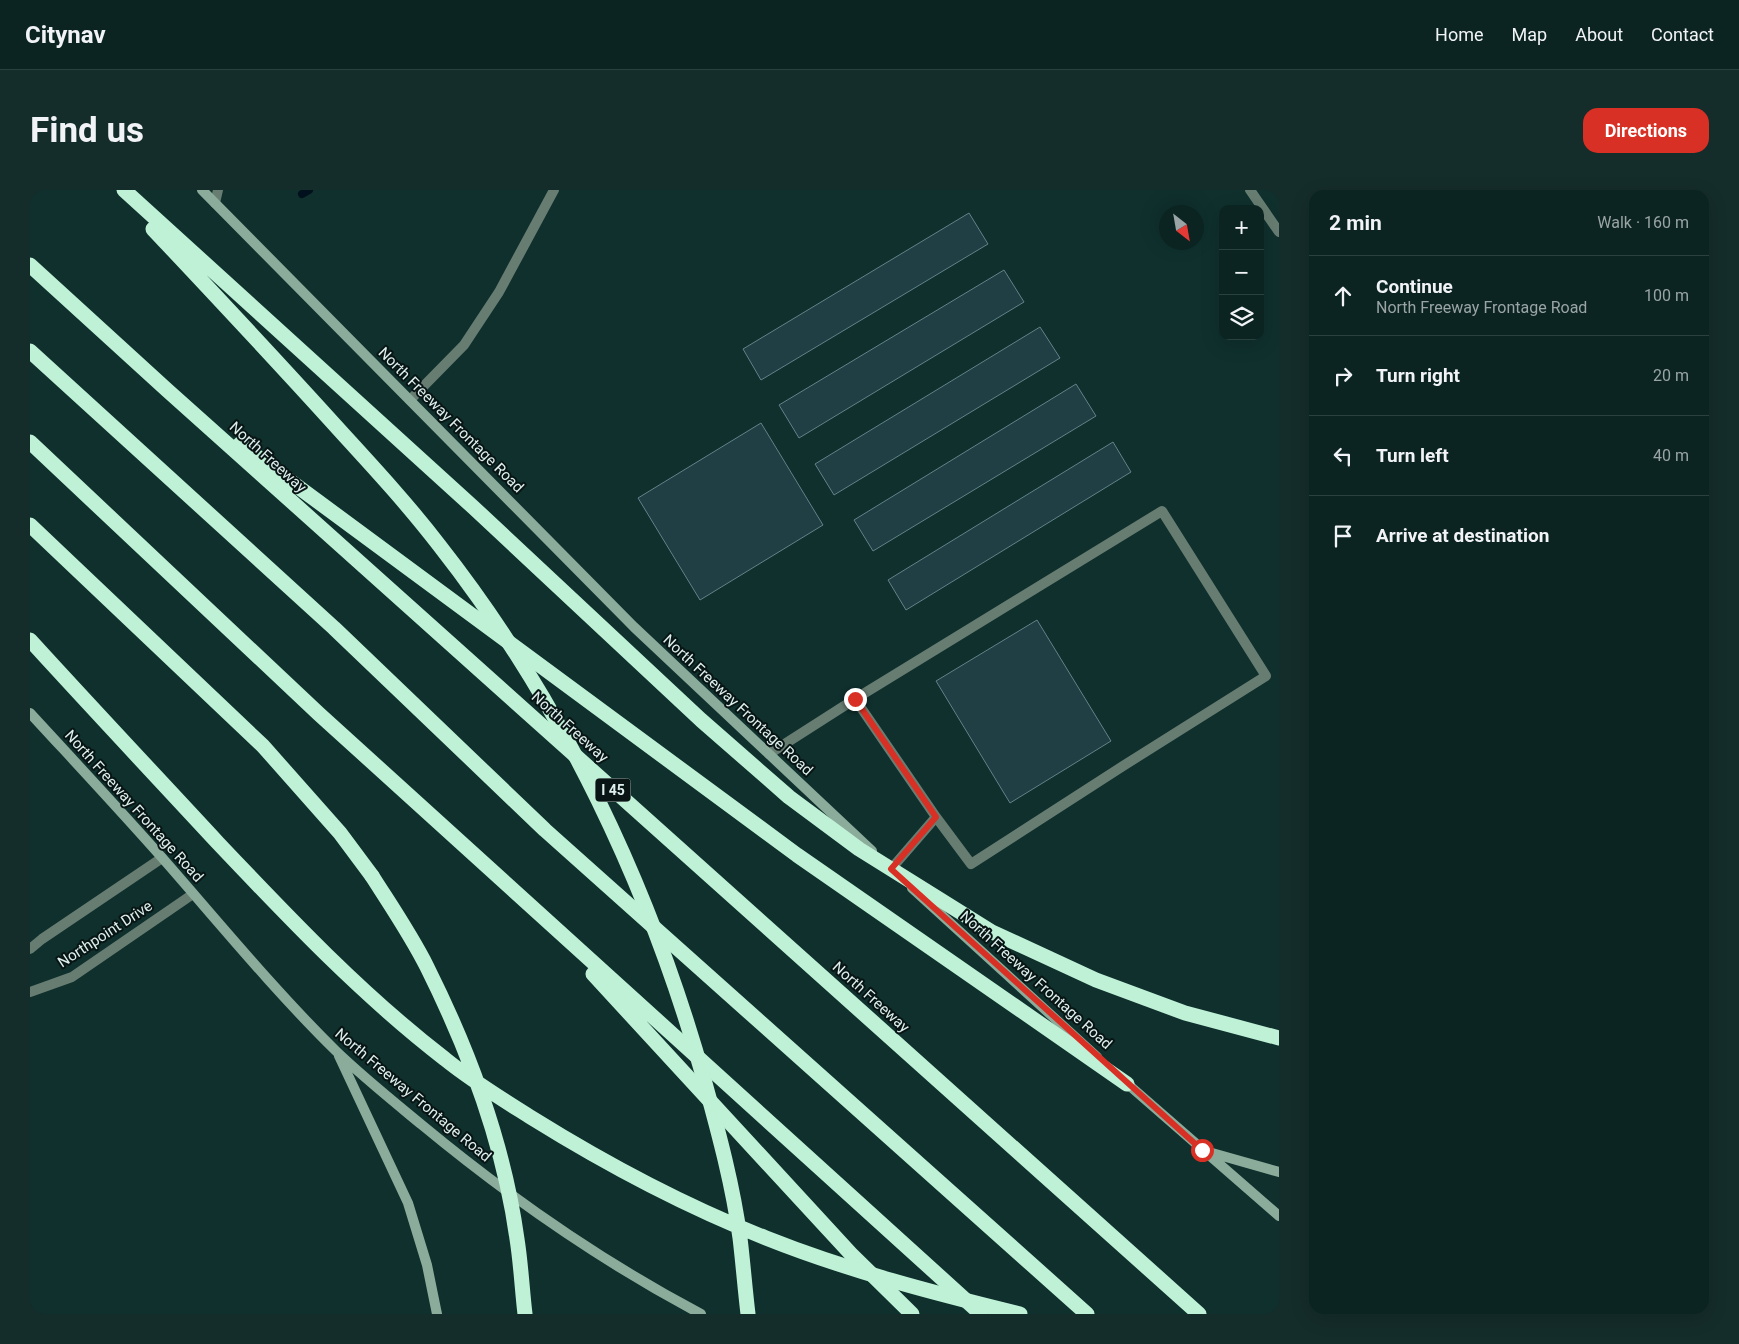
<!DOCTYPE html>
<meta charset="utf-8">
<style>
body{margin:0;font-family:Roboto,sans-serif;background:#142c2a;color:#f1f3f6}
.controls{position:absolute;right:15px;top:15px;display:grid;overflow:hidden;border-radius:10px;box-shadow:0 5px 20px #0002}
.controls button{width:45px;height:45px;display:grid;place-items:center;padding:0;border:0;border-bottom:1px solid #2b4140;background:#0b2422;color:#f1f3f6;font:25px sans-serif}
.compass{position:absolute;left:1129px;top:15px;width:45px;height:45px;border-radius:50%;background:#0b2422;box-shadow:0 5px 20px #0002;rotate:149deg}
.stop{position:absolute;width:15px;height:15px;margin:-11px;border:4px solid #d93025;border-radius:50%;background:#fff}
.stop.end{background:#d93025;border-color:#fff;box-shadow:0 1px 5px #0008}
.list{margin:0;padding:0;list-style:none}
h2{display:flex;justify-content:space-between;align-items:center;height:65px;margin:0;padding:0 20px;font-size:21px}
h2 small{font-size:16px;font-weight:400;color:#9aa4a5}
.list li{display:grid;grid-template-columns:32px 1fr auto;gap:15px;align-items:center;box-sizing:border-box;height:80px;padding:0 20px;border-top:1px solid #2b4140}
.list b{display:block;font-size:19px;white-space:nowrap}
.list p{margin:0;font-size:16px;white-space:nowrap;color:#9aa4a5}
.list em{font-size:16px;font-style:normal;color:#9aa4a5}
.icon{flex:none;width:28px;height:28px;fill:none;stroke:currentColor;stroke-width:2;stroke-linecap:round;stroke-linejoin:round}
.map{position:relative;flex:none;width:1249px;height:1124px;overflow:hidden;border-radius:15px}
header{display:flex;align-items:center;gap:30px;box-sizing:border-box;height:70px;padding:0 25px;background:#0b2422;border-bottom:1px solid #2b4140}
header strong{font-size:24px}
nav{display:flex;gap:28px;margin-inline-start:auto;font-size:18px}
.intro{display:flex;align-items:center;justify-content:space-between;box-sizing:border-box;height:120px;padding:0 30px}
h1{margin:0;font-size:35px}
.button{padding:12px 22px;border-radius:15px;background:#d93025;color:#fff;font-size:18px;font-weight:700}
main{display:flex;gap:30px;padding:0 30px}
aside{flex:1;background:#0b2422;border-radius:15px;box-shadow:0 5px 20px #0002}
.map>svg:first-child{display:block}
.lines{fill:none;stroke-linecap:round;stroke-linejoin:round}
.stream{stroke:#00111d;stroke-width:8}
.building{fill:#1f3f44;stroke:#628389}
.lane{stroke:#687d72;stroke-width:10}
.street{stroke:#687d72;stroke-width:10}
.secondary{stroke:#8bac9a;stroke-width:10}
.highway{stroke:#bef1d6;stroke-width:15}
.highway-bridge{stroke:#bef1d6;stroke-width:15}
.route{stroke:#d93025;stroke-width:6}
.labels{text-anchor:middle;stroke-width:4;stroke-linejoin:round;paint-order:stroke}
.shield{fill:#081514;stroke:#9eaeac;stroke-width:1}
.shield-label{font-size:14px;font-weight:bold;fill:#def0ed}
.street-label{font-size:15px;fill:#def0ed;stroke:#081514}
</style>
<header>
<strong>Citynav</strong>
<nav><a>Home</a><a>Map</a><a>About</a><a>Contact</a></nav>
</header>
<div class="intro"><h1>Find us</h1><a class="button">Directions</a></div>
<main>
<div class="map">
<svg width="1249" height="1124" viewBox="0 0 1249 1124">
<rect width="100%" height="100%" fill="#0f302d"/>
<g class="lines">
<path class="stream" d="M 272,4 L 279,0"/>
</g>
<path class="building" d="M 939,23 L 958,54 L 731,190 L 713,159 Z
M 974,80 L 994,112 L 769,248 L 749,215 Z
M 1010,137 L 1030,168 L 804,305 L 785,274 Z
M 1046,194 L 1066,226 L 843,361 L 824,330 Z
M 731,233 L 793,335 L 670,410 L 608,308 Z
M 1083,252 L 1101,282 L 876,420 L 858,390 Z
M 1007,430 L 1081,551 L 980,613 L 906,491 Z"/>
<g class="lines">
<path class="lane" d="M 1220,0 L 1249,42
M 185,13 L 188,0
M 380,210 L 434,155 L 469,102 L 524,0
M 739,564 L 825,509 L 1132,321 L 1236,486 L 1093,576 L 941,674 L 906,627 L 825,509
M 861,679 L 906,627"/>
<path class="street" d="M 0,759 L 12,749 L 132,668
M 0,802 L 42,787 L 163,704"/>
<path class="secondary" d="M 172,0 L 604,437 L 842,661
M 0,523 C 45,572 91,621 135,671 C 191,735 245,801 306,861 C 333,887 363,911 392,935 C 479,1007 571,1071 671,1124
M 882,698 L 1067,867
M 309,866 L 378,1013 L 397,1075 L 407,1124
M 1093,890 L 1249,1026
M 1175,961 L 1249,982"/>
<path class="highway" d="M 0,75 L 137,200 L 1169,1124
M 0,161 L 304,438 L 515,640 L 1057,1124
M 0,252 L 289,524 L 951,1124
M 210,254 L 767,665 L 1097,894
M 0,335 L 233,556 L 310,643 L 342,686
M 563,784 L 821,1064 L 882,1124"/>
<path class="highway-bridge" d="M 94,0 L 443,317 L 671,530 L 759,607 L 829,659 L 962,742 L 1066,790 L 1155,823 L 1249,848
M 123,39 C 187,107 251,175 313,244 C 346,280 379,316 409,355 C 533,513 621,699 675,893 C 689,944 703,996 710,1048 C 713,1073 715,1099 718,1124
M 0,450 C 62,518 125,585 188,653 C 260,729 332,805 415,869 C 442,891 472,909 502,928 C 576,974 655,1016 736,1048 C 819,1081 904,1103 990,1124
M 342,686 C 361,716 381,745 397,777 C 439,861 474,955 487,1049 C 491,1074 492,1099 495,1124"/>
</g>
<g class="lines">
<path class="route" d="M 825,509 L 906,627 L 861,679 L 1172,960"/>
</g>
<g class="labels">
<rect class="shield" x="565.5" y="588.5" width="35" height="23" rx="4"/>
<g class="shield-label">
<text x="583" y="605">I 45</text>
</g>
<g class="street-label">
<text transform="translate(421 230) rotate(45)" y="5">North Freeway Frontage Road</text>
<text transform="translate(238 267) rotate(42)" y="5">North Freeway</text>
<text transform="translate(708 515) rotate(43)" y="5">North Freeway Frontage Road</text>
<text transform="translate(540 537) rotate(42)" y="5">North Freeway</text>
<text transform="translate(104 616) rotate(48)" y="5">North Freeway Frontage Road</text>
<text transform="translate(75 744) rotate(-33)" y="5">Northpoint Drive</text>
<text transform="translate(1006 790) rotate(42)" y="5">North Freeway Frontage Road</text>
<text transform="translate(841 807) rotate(42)" y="5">North Freeway</text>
<text transform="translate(383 905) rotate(40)" y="5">North Freeway Frontage Road</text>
</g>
</g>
</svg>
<div class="controls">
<button>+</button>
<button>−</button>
<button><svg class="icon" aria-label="layers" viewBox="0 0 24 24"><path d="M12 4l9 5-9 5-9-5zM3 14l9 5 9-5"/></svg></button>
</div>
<svg class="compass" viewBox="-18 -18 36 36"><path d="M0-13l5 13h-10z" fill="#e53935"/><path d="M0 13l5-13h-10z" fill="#9aa4a5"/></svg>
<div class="stop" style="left:1172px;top:960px"></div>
<div class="stop end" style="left:825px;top:509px"></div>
</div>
<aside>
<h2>2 min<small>Walk · 160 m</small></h2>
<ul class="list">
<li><svg class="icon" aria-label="ahead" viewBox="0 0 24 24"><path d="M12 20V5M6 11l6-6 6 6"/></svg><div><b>Continue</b><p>North Freeway Frontage Road</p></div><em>100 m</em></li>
<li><svg class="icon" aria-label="right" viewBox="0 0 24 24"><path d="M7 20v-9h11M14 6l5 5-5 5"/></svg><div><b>Turn right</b></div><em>20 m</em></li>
<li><svg class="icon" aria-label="left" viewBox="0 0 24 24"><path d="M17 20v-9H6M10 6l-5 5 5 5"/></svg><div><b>Turn left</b></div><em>40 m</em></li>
<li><svg class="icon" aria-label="arrive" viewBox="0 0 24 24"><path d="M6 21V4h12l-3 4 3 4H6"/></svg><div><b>Arrive at destination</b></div></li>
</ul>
</aside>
</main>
